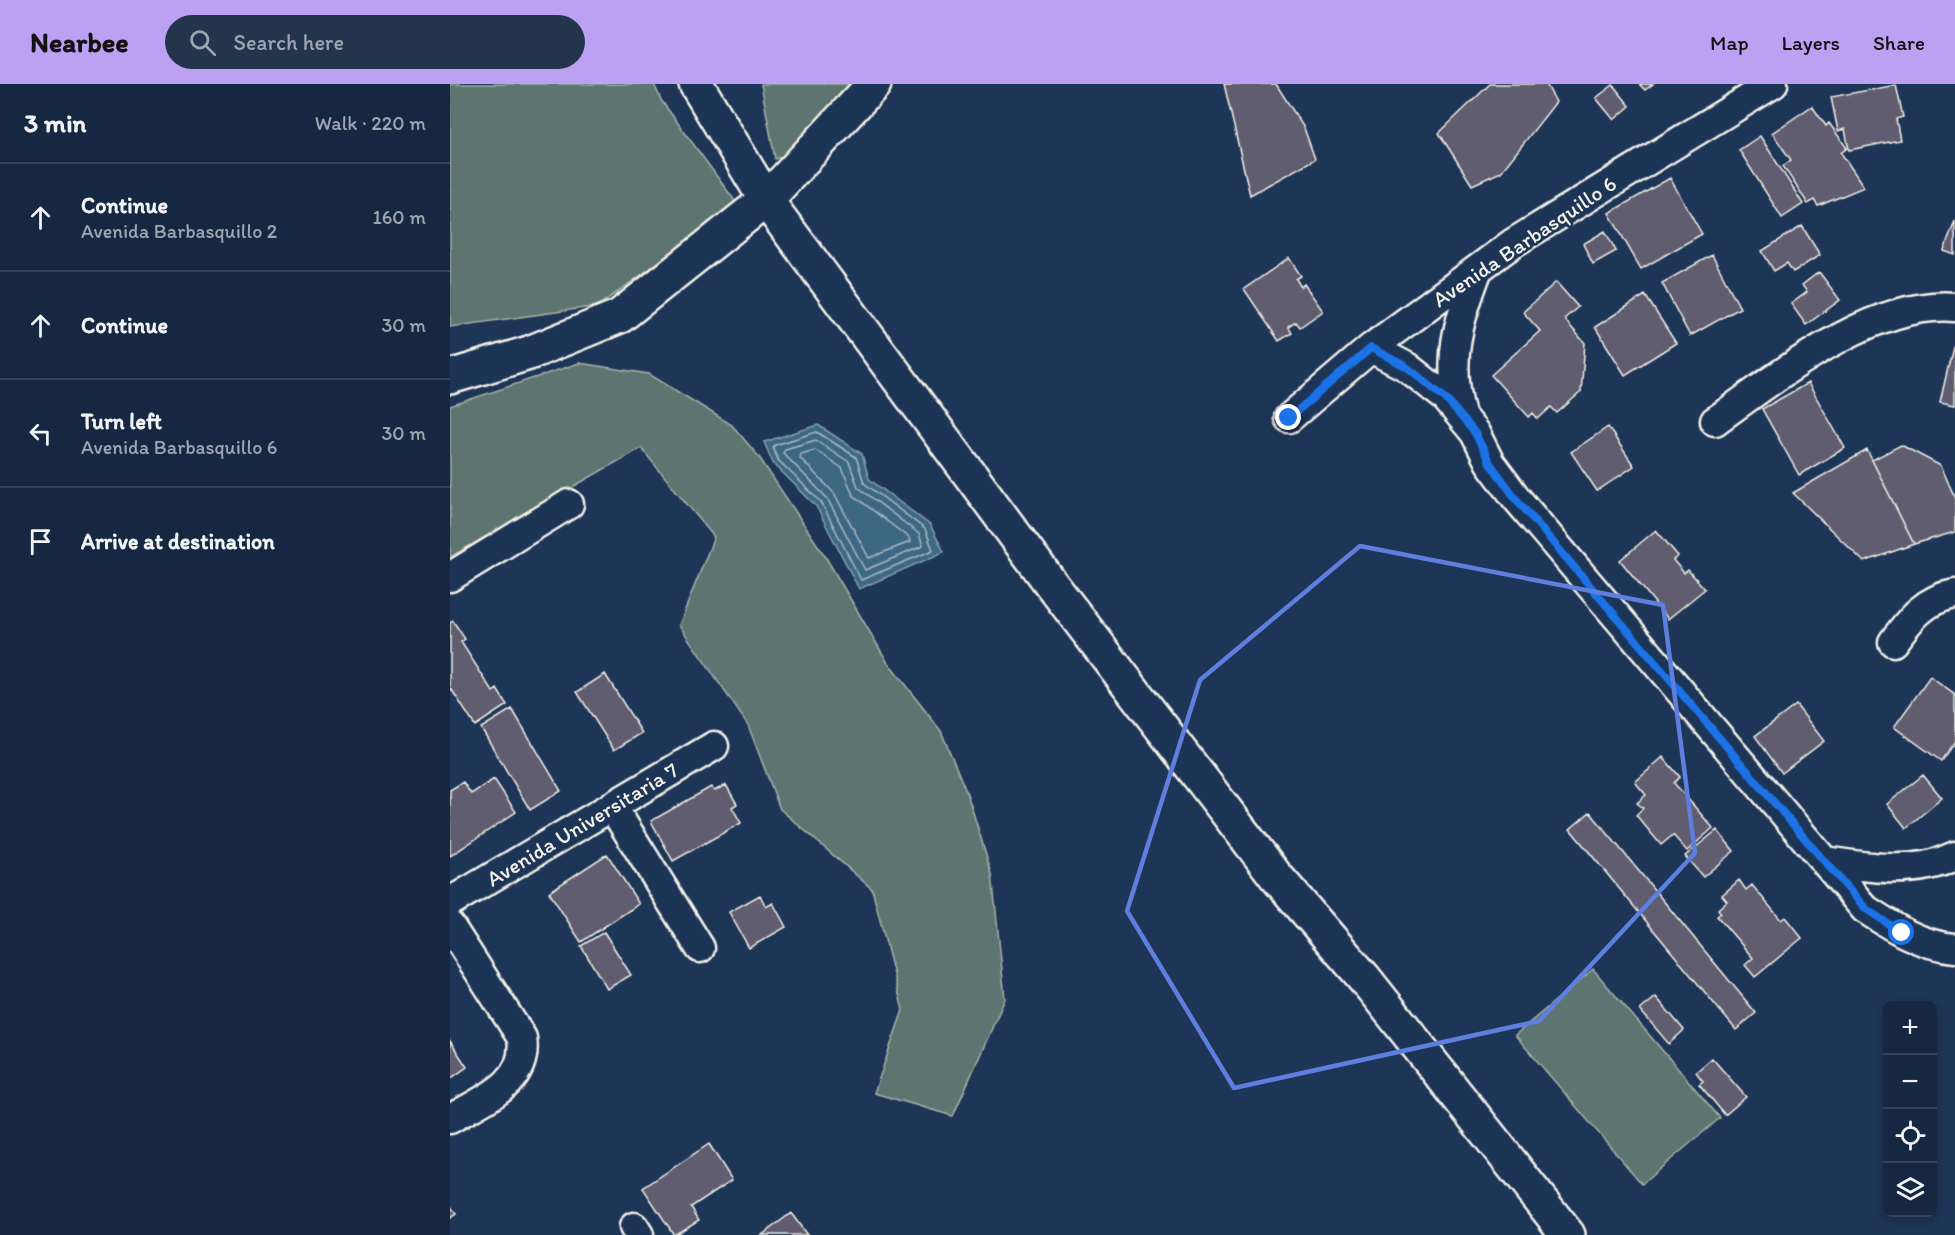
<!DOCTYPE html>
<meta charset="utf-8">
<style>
body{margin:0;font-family:Itim,sans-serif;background:#23344c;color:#f1f3f6}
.controls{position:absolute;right:18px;bottom:18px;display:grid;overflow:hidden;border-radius:9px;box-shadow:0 3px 9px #0003}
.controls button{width:54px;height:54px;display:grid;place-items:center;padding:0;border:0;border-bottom:2px solid #35445a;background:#162841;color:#f1f3f6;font:30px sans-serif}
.stop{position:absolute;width:18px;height:18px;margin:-14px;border:4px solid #1a73e8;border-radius:50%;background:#fff}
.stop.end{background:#1a73e8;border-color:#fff;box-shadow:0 2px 6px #0008}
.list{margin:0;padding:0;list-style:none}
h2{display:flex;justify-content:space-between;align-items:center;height:78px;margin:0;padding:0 24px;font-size:26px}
h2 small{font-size:20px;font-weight:400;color:#9ea6b1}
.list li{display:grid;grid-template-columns:39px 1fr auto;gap:18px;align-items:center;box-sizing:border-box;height:108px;padding:0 24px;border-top:2px solid #35445a}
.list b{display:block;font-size:22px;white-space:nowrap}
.list p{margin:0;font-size:20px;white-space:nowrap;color:#9ea6b1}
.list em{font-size:20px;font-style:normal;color:#9ea6b1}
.icon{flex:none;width:33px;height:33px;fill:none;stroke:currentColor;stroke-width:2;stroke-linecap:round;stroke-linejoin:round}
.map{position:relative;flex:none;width:1505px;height:1151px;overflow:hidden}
header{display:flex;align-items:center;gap:36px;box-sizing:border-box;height:84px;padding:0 30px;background:#bca0f2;color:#111}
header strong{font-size:28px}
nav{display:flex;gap:33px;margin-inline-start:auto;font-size:21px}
.search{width:420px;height:54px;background:#23344c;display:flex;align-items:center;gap:15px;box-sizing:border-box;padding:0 21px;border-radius:33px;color:#9ea6b1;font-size:22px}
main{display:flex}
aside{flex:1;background:#162841}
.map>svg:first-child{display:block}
.green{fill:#5d746f;stroke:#a8b2ac;stroke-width:1.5}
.water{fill:#3e6884;stroke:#879fac;stroke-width:1.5}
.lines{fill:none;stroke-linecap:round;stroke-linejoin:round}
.shore{stroke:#abbac0;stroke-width:1.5}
.building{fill:#615d6f;stroke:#f4f1e8;stroke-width:1.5}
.street-casing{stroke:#f4f1e8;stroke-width:33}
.secondary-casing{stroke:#f4f1e8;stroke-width:38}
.street{stroke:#1d3557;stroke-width:28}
.secondary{stroke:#1d3557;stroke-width:33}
.route{stroke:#1a73e8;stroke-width:8}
.marked{fill:none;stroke:#5e7fdd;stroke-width:4.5;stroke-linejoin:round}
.labels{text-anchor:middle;stroke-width:5;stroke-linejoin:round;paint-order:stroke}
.street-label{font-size:22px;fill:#f4f1e8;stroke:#1d3557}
</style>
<header>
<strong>Nearbee</strong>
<div class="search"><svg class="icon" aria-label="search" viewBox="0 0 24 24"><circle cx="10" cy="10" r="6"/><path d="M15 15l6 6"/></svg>Search here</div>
<nav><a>Map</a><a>Layers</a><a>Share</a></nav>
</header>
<main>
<aside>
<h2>3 min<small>Walk · 220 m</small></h2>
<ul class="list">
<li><svg class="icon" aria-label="ahead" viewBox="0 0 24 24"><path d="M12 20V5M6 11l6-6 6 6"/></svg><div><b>Continue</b><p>Avenida Barbasquillo 2</p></div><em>160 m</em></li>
<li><svg class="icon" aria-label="ahead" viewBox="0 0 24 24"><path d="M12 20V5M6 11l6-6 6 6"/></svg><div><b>Continue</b></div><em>30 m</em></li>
<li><svg class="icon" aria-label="left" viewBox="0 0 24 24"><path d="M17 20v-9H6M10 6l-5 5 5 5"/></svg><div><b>Turn left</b><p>Avenida Barbasquillo 6</p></div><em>30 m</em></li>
<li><svg class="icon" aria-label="arrive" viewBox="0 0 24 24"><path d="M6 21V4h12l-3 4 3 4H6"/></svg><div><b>Arrive at destination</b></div></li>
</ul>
</aside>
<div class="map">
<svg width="1505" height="1151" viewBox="0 0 1505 1151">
<rect width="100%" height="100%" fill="#1d3557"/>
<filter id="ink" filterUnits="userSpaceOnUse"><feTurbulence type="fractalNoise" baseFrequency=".0167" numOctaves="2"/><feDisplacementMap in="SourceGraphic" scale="12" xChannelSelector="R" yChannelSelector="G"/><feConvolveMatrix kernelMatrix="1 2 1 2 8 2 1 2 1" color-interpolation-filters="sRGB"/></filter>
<g filter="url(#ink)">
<path class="green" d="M 0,0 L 204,0 L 211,16 L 288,121 L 148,222 L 0,243 Z
M 311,0 L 439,0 L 391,53 L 325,75 Z
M 129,279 L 199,290 L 282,341 L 309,373 L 375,472 L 438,579 L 491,647 L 518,712 L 542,790 L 555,915 L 503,1032 L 424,1009 L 453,926 L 422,805 L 330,725 L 298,641 L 229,541 L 264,453 L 191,364 L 0,473 L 0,322 Z
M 1143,885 L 1270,1034 L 1192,1100 L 1065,951 Z"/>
<path class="water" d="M 368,341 L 412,370 L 419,395 L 480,441 L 494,468 L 409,505 L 366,422 L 323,379 L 314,358 Z"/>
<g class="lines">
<path class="shore" d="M 367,348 L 406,373 L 414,399 L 475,445 L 483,466 L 411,496 L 371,418 L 328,376 L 323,364 L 325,361 Z
M 366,356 L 399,378 L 408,403 L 469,450 L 473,462 L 415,486 L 377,414 L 333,369 L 335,365 Z
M 365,366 L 392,384 L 403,411 L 459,454 L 460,458 L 419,474 L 384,409 L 350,374 L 351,370 Z"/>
</g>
<path class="building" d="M 774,0 L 826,0 L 854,44 L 865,75 L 800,111 Z
M 1040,0 L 1096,0 L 1106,18 L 1051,88 L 1022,101 L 989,49 Z
M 1189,0 L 1203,0 L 1195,6 Z
M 1163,1 L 1180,22 L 1164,36 L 1146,14 Z
M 1446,1 L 1453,33 L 1446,35 L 1450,56 L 1399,66 L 1395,45 L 1388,47 L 1381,13 Z
M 1362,22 L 1376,42 L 1379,39 L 1397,64 L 1391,69 L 1414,103 L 1368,122 L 1364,116 L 1358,120 L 1333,82 L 1341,76 L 1322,49 Z
M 1310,52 L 1353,120 L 1332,134 L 1289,66 Z
M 1220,94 L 1252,150 L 1191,185 L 1159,129 Z
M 1505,137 L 1505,171 L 1494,167 Z
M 1352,142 L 1370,171 L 1343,188 L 1337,179 L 1324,187 L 1312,167 Z
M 1155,147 L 1166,167 L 1143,180 L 1133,160 Z
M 1262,171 L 1290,224 L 1240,252 L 1212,199 Z
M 839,174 L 851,192 L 846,195 L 851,203 L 854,200 L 873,227 L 850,243 L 846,238 L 838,243 L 842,249 L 829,257 L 794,205 Z
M 1369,188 L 1390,216 L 1356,241 L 1341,220 L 1357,208 L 1352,201 Z
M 1106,198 L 1128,223 L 1114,235 L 1135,259 L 1131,308 L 1107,329 L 1101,323 L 1088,335 L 1083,329 L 1079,333 L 1041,291 L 1090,247 L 1073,228 Z
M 1195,211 L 1226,259 L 1175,291 L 1145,243 Z
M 1504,258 L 1505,258 L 1505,321 L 1490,318 Z
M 1358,299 L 1395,364 L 1349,391 L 1312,325 Z
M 1158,343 L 1184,382 L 1147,407 L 1121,368 Z
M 1451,361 L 1491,382 L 1505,414 L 1505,448 L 1464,460 L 1422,376 Z
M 1417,366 L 1464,460 L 1414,478 L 1343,409 Z
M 1206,446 L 1228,472 L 1223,476 L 1234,489 L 1238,486 L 1255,505 L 1218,535 L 1170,476 Z
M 3,537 L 15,555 L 11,558 L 43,608 L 47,605 L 57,621 L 25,642 L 0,603 L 0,539 Z
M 155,590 L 192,649 L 164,666 L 127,608 Z
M 1480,593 L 1505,611 L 1505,657 L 1491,677 L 1444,643 Z
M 1346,621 L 1374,657 L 1332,689 L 1305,652 Z
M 62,625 L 111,707 L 80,726 L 31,644 Z
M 1213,673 L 1230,693 L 1224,699 L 1263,744 L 1237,767 L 1223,751 L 1211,761 L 1186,731 L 1193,724 L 1187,719 L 1196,711 L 1185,698 Z
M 1473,691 L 1492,714 L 1456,744 L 1437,720 Z
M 44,695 L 66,728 L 0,772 L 0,706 L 13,698 L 21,710 Z
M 276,701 L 287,720 L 282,723 L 291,739 L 223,777 L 201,737 L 261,703 L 264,707 Z
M 1140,728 L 1306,929 L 1286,946 L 1120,745 Z
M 1267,746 L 1284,767 L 1253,793 L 1235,772 Z
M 157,770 L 189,820 L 131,858 L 99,808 Z
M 1289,796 L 1296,806 L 1302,801 L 1331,836 L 1335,833 L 1352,854 L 1305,893 L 1295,881 L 1303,874 L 1267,832 L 1271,829 L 1268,825 L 1277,817 L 1272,811 Z
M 310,811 L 316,823 L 323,819 L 336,843 L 299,864 L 279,828 Z
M 154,848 L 181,891 L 157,905 L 131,862 Z
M 1206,913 L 1234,946 L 1219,960 L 1190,926 Z
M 0,957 L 17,983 L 0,995 Z
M 1262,974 L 1296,1013 L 1275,1031 L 1249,1000 L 1253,997 L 1246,988 Z
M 259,1060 L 282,1096 L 241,1123 L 249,1136 L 224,1151 L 193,1104 Z
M 0,1121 L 6,1130 L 0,1134 Z
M 341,1129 L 357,1151 L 312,1151 Z"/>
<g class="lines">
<g class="street-casing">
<path id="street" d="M 921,264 L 957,283 L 995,313 L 1025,349 L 1040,379 L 1067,415 L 1415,825 C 1444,844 1470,861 1505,864
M 1011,331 C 996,276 1008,237 1028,185
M 839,334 L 921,264 L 1063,159 L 1323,0
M 1265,337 C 1328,292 1422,216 1505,223
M 0,493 L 119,420
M 1443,558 C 1460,535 1475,515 1505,510
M 162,722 L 250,864
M 1374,777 C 1417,783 1464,792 1505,772
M 0,818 L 264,662
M 0,842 L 72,954 C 79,1000 33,1015 0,1035
M 184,1143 L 189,1151"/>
</g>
<g class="secondary-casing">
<path id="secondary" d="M 246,0 L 316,116 L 602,501 L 825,791 L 915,895 L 1118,1151
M 0,293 L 79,269 L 170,232 L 316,116 L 424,0"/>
</g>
<use href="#street" class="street"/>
<use href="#secondary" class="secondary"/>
</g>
</g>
<g class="lines" filter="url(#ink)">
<path class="route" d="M 839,334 L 921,264 L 957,283 L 995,314 L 1025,349 L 1040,379 L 1067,416 L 1374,777 L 1416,825 L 1452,849"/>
</g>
<path class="marked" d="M 910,462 L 1213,521 L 1245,769 L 1089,937 L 784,1004 L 677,827 L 750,596 Z"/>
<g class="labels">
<g class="street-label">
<text transform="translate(1074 157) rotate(-34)" y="8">Avenida Barbasquillo 6</text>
<text transform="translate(132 740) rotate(-31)" y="8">Avenida Universitaria 7</text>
</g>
</g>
</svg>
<div class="controls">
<button>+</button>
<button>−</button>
<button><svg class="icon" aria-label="locate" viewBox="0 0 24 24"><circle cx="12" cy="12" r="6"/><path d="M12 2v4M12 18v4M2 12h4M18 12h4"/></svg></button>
<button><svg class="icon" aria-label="layers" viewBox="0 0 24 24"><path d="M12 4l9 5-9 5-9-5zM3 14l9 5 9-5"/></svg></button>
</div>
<div class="stop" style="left:1452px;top:849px"></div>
<div class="stop end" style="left:839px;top:334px"></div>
</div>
</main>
